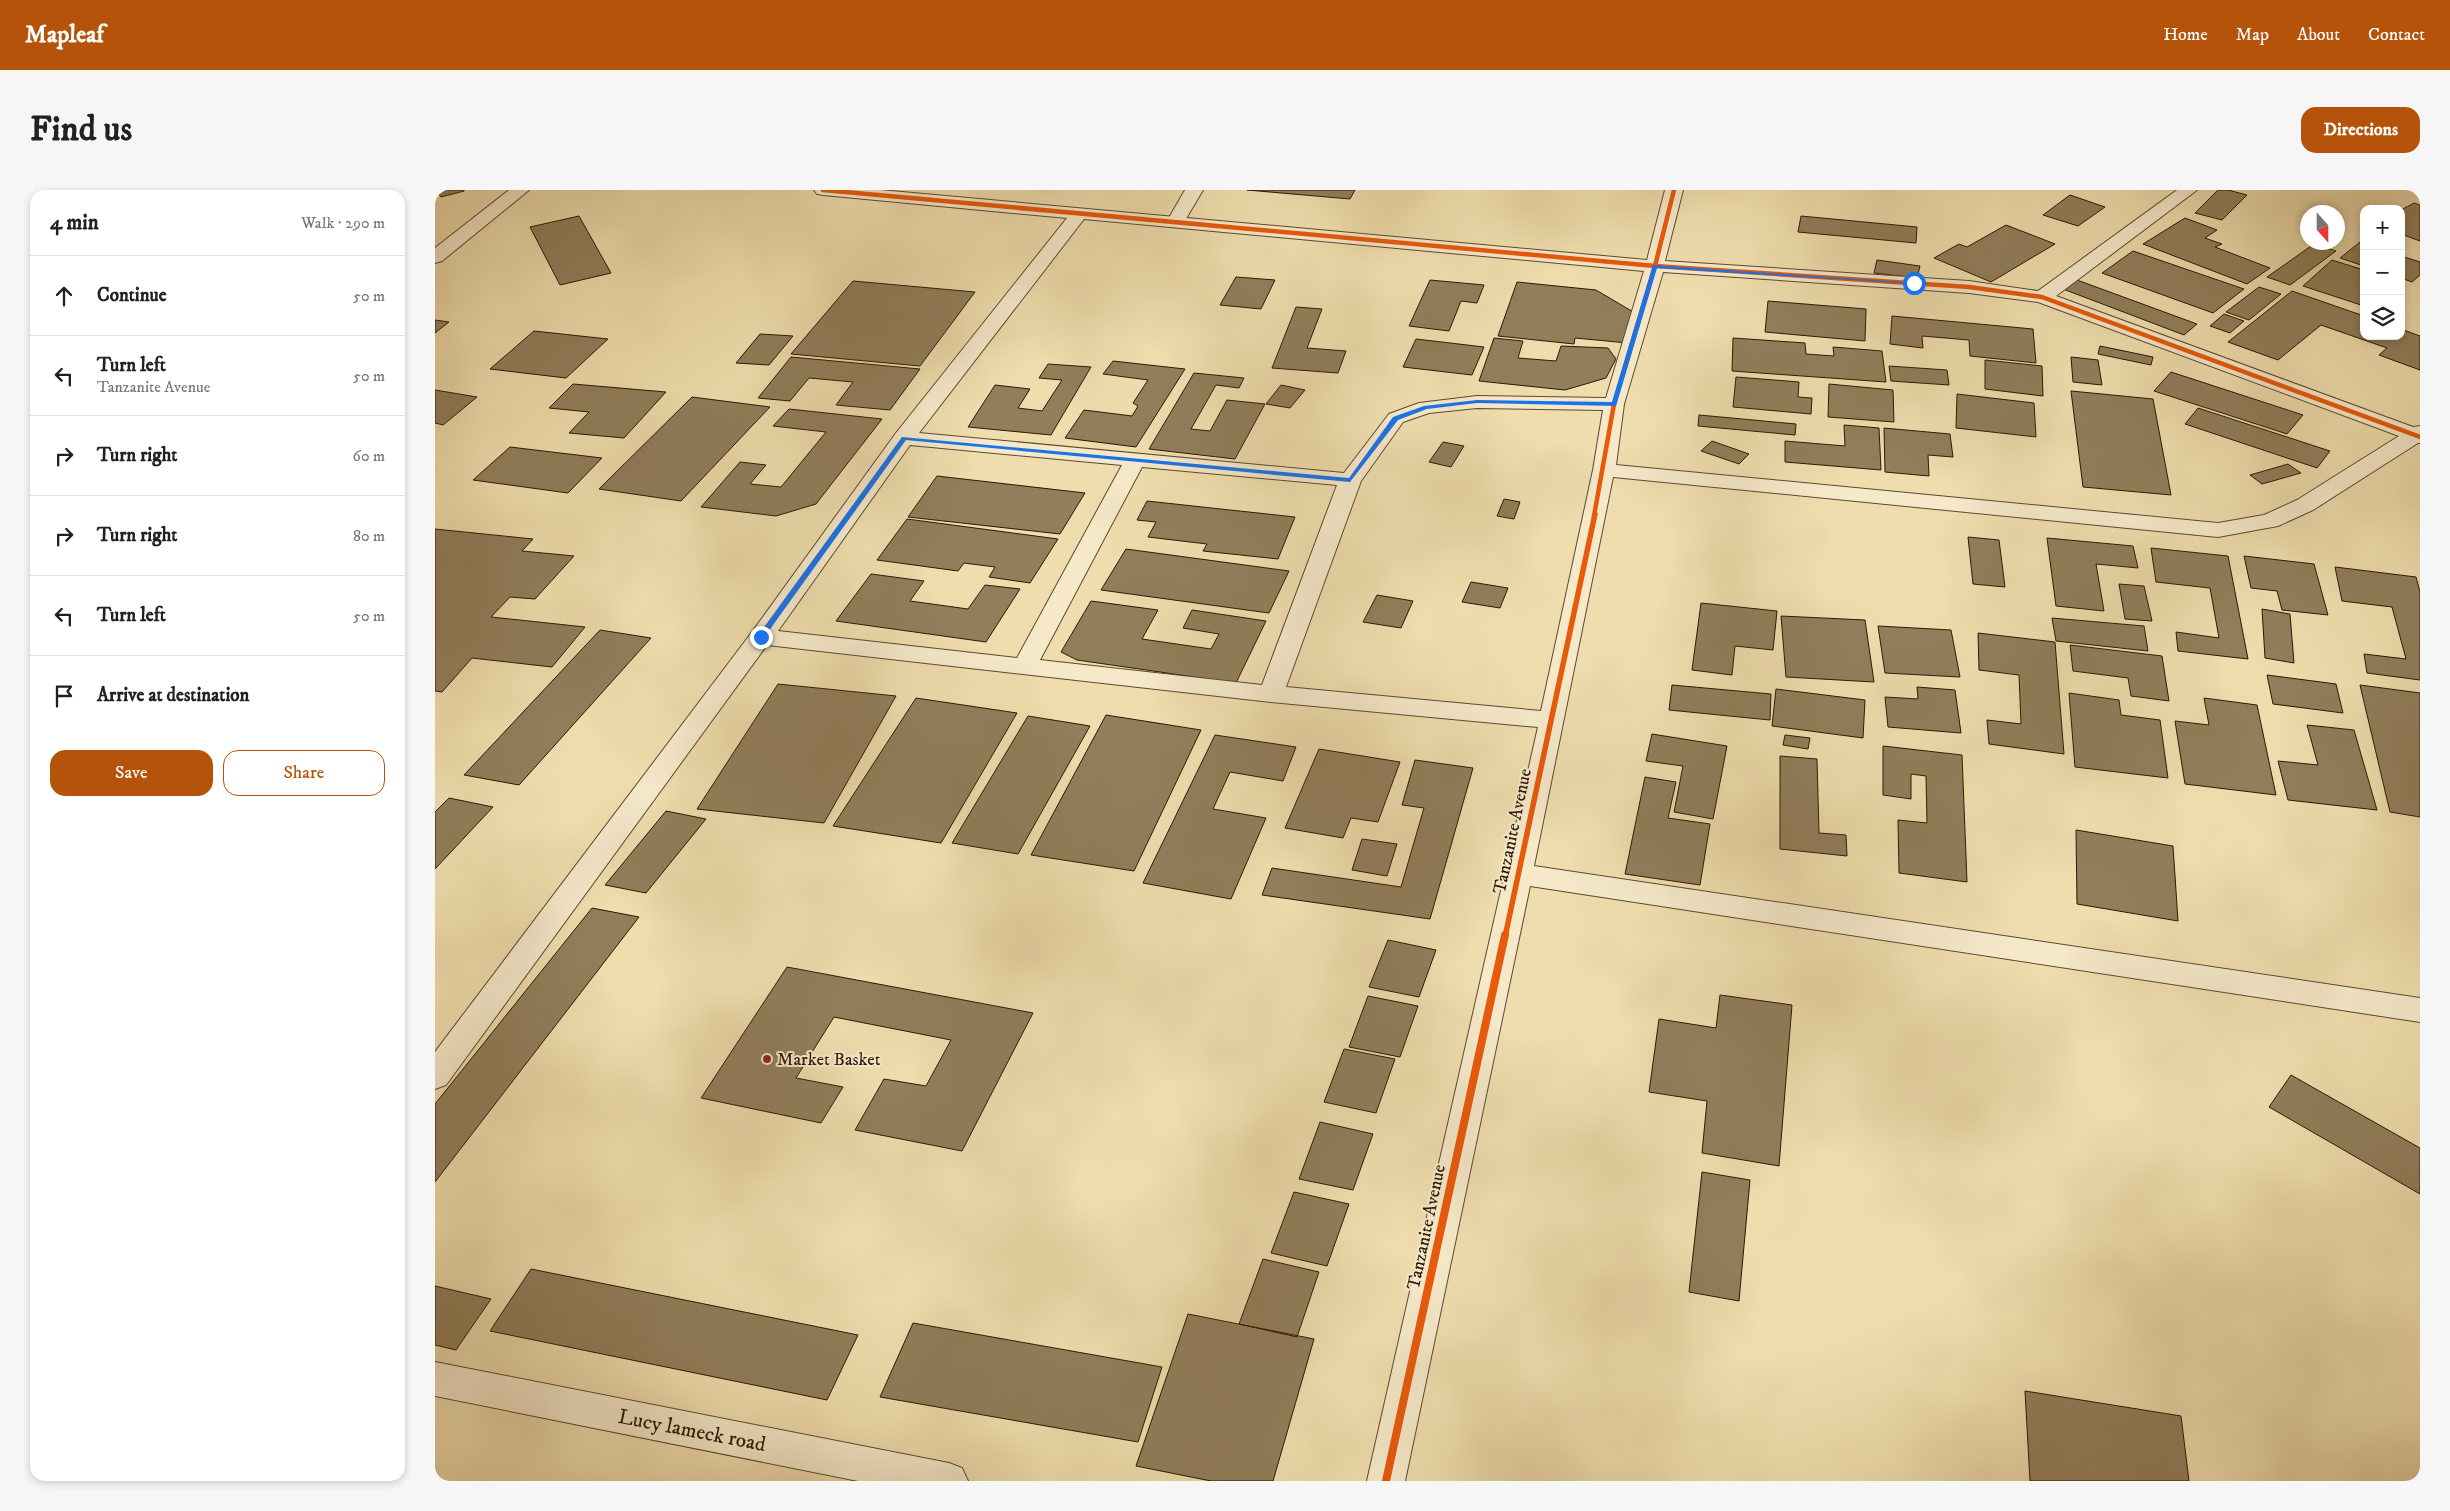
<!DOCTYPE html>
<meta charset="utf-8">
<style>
body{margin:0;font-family:"IM FELL DW Pica",serif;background:#f6f6f6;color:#202124}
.controls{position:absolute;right:15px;top:15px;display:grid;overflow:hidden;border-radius:10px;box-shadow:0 2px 8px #0003}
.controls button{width:45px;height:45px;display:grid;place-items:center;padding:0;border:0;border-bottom:1px solid #e0e0e0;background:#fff;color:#202124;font:25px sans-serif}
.compass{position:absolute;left:1865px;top:15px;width:45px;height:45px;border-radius:50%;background:#fff;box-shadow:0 2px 8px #0003;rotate:159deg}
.stop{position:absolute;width:15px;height:15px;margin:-11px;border:4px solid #1a73e8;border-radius:50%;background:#fff}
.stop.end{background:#1a73e8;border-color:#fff;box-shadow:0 1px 5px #0008}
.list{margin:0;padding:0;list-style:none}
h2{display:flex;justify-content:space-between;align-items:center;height:65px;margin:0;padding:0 20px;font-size:21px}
h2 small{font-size:16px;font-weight:400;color:#757577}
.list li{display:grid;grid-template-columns:32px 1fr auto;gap:15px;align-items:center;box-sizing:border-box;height:80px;padding:0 20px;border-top:1px solid #e0e0e0}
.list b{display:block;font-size:19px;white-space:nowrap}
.list p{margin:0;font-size:16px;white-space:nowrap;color:#757577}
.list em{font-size:16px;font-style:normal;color:#757577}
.actions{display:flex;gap:10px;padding:15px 20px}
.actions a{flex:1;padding:11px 0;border:1px solid #b45309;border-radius:15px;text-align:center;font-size:18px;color:#b45309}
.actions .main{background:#b45309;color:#fff}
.icon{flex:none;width:28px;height:28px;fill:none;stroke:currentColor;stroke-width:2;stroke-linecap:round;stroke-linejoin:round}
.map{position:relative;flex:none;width:1985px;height:1291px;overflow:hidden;border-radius:15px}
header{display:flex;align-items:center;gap:30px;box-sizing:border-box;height:70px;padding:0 25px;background:#b45309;color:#fff}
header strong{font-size:24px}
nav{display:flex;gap:28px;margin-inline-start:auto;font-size:18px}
.intro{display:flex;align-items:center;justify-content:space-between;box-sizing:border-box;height:120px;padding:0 30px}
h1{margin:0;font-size:35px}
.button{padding:12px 22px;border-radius:15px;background:#b45309;color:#fff;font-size:18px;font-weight:700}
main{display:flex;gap:30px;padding:0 30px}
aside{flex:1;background:#fff;border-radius:15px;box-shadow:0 2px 8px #0003}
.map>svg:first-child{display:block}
.building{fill:#917e5b;stroke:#2c1803}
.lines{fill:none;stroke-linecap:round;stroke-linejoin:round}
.service-casing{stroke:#5d492e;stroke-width:2}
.minor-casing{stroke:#5d492e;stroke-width:2}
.service{fill:#f5e9ca;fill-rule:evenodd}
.minor{fill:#f5e9ca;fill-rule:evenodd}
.cycleway-far2-casing{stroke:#f5e9ca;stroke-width:7}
.cycleway-far1-casing{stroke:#f5e9ca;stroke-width:9}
.cycleway-casing{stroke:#f5e9ca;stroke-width:11}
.cycleway-far2{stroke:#e8590c;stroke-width:4.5}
.cycleway-far1{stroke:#e8590c;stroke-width:5.5}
.cycleway{stroke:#e8590c;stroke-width:8}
.route{fill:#1a73e8}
.poi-dot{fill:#8f2418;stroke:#f5e9ca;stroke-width:2}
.labels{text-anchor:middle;stroke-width:4;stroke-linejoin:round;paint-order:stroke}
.street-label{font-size:18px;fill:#2c1803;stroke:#f5e9ca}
.poi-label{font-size:18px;fill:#2c1803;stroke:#f5e9ca;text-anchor:start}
.near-street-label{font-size:21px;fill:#2c1803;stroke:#f5e9ca}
</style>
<header>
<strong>Mapleaf</strong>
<nav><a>Home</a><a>Map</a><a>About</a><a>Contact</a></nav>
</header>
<div class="intro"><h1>Find us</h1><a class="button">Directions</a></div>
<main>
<aside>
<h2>4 min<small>Walk · 290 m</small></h2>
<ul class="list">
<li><svg class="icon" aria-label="ahead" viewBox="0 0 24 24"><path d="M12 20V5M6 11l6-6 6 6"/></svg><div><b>Continue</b></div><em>50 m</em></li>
<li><svg class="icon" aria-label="left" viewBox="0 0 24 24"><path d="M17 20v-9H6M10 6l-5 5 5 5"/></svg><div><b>Turn left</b><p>Tanzanite Avenue</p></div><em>50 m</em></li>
<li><svg class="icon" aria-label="right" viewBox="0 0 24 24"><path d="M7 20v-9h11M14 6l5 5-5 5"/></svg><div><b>Turn right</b></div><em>60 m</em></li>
<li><svg class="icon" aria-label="right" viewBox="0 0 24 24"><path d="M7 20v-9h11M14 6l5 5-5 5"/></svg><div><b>Turn right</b></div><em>80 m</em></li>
<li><svg class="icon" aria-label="left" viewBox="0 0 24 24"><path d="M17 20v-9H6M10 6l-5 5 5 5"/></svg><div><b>Turn left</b></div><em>50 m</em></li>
<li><svg class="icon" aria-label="arrive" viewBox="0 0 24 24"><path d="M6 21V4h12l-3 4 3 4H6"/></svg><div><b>Arrive at destination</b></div></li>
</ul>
<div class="actions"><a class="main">Save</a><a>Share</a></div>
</aside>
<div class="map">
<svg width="1985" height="1291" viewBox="0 0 1985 1291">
<rect width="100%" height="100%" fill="#efddad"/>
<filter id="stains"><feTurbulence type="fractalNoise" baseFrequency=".004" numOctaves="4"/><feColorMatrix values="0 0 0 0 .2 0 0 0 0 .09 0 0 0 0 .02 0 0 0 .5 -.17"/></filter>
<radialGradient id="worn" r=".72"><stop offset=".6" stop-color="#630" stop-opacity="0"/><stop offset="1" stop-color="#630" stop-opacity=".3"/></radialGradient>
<path class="building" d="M 1,0 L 29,0 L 29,1 L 6,7 Z
M 812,0 L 920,0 L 915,9 Z
M 1783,0 L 1793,0 L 1812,5 L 1787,30 L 1760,23 Z
M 1635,5 L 1670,17 L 1643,36 L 1608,25 Z
M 1979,13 L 1985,15 L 1985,51 L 1966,44 L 1966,20 Z
M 144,26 L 176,83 L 125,95 L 95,37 Z
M 1366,26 L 1482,37 L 1481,53 L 1363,42 Z
M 1750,28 L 1782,40 L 1770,48 L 1787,54 L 1780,57 L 1835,78 L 1812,94 L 1708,54 Z
M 1571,35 L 1620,54 L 1556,92 L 1499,68 L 1524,54 L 1532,57 Z
M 1925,52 L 1929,53 L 1929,76 L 1905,68 Z
M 1879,54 L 1901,61 L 1855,95 L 1832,87 Z
M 1698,61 L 1809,99 L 1778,123 L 1667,83 Z
M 1966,66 L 1985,72 L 1985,85 L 1977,92 L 1966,88 Z
M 1442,70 L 1485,76 L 1482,88 L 1439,83 Z
M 1897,70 L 1929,80 L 1929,116 L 1868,96 Z
M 801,87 L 840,90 L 826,119 L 785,115 Z
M 995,90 L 1049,95 L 1042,113 L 1026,111 L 1014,141 L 974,136 Z
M 1642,90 L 1762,134 L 1749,145 L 1628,99 Z
M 418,91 L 540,102 L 485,176 L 356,164 Z
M 1082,92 L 1161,100 L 1200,123 L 1193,153 L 1140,148 L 1139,154 L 1063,146 Z
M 1824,97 L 1846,104 L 1814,130 L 1791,122 Z
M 1857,101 L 1929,126 L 1929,146 L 1966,146 L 1966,139 L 1985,146 L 1985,180 L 1944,165 L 1952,158 L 1886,135 L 1843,170 L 1793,152 Z
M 1333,111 L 1431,119 L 1430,151 L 1330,142 Z
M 861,117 L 887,119 L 872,158 L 911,161 L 903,183 L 837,178 Z
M 1789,124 L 1809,131 L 1795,143 L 1775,136 Z
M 1457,126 L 1598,139 L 1601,173 L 1535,166 L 1534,150 L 1487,146 L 1488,158 L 1455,154 Z
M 0,130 L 14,132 L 0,143 Z
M 99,141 L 173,149 L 131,188 L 55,179 Z
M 325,144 L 358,146 L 334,175 L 301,173 Z
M 1059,148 L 1088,151 L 1083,168 L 1121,171 L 1126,156 L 1173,158 L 1181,169 L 1171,188 L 1130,200 L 1044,191 Z
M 1298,148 L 1370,153 L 1371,164 L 1399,166 L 1398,157 L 1447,161 L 1451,192 L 1297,181 Z
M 981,149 L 1049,157 L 1037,185 L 968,177 Z
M 1665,156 L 1718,167 L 1716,175 L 1663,164 Z
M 356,167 L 485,179 L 455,220 L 401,215 L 418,192 L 374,188 L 355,211 L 323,208 Z
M 1636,167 L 1663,170 L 1667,195 L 1638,192 Z
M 1550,170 L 1607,176 L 1608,206 L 1550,199 Z
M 678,171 L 750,179 L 701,257 L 630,248 L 649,220 L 697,226 L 703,216 L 698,213 L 713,190 L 668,184 Z
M 613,174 L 656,177 L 616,245 L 533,237 L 560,195 L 595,199 L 583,218 L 607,221 L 627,190 L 604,188 Z
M 1454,176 L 1512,180 L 1514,195 L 1456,191 Z
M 1736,182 L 1868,225 L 1852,244 L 1719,201 Z
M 759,183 L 809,188 L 804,198 L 781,195 L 756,239 L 775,241 L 792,210 L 830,214 L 800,269 L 714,259 Z
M 1301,187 L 1364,192 L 1363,207 L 1377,208 L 1376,224 L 1298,217 Z
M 138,194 L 231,202 L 189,248 L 134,243 L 154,222 L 114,218 Z
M 1394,194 L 1458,200 L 1459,232 L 1393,227 Z
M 846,195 L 870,200 L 855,218 L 831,214 Z
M 0,200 L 42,207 L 8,235 L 0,233 Z
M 1636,201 L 1718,209 L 1736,305 L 1648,297 Z
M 1522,204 L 1599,213 L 1601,247 L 1521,238 Z
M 257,207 L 335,217 L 246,311 L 164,299 Z
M 1763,218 L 1895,261 L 1882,278 L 1750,234 Z
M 354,219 L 447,229 L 381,314 L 341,326 L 266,317 L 305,272 L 331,275 L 315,294 L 346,297 L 391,242 L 338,236 Z
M 1264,225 L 1361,234 L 1360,245 L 1263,236 Z
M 1409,235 L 1444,238 L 1446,280 L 1350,272 L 1350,251 L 1410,256 Z
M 1449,238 L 1515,244 L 1518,267 L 1493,265 L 1494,286 L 1450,282 Z
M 1277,251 L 1314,264 L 1304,274 L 1266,261 Z
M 1008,252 L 1029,256 L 1016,277 L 994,272 Z
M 75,257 L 167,268 L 133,303 L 38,290 Z
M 1853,274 L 1866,283 L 1827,294 L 1815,285 Z
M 502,286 L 650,303 L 625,344 L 473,327 Z
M 1069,309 L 1085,312 L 1079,329 L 1062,326 Z
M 712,311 L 860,327 L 843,369 L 768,361 L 772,354 L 713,347 L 721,332 L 702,330 Z
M 472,329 L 623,349 L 595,393 L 554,387 L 560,377 L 529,373 L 523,381 L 442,370 Z
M 0,339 L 98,349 L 87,361 L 139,366 L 100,409 L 75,407 L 56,427 L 150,437 L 117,477 L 37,468 L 7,502 L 0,501 Z
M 1533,347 L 1564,350 L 1570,397 L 1538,394 Z
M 1612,348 L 1698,356 L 1703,378 L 1661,374 L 1669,421 L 1621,416 Z
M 1716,358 L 1793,366 L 1813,469 L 1743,461 L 1741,442 L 1784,448 L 1775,398 L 1721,392 Z
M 691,359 L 854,381 L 834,423 L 666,400 Z
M 1809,366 L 1879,374 L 1893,425 L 1847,420 L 1842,401 L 1816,398 Z
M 1900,377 L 1981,387 L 1985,402 L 1985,490 L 1932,483 L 1929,464 L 1971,469 L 1957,417 L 1907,411 Z
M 436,384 L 489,391 L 475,411 L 533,419 L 550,395 L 585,399 L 551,452 L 401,431 Z
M 1036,392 L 1073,398 L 1065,418 L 1027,412 Z
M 1684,394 L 1709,396 L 1717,431 L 1690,429 Z
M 942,405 L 978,411 L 966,438 L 928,432 Z
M 656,411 L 723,420 L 707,449 L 776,459 L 784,444 L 748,438 L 757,420 L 831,431 L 801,493 L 642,470 L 626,462 Z
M 1266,413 L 1342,421 L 1338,460 L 1300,456 L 1297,485 L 1257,480 Z
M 1827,419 L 1855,424 L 1859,473 L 1830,468 Z
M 1346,426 L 1430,430 L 1439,492 L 1351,487 Z
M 1617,428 L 1709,436 L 1713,461 L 1621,451 Z
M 1443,436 L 1516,440 L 1525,487 L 1450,483 Z
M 165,440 L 216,448 L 84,595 L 29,585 Z
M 1543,443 L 1620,452 L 1629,564 L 1554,554 L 1552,530 L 1586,534 L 1584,485 L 1544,480 Z
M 1635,455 L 1727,466 L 1734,511 L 1696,506 L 1693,488 L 1638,481 Z
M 1832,485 L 1901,494 L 1908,523 L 1838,514 Z
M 343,494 L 461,506 L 389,633 L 262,619 Z
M 1237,495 L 1336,504 L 1335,530 L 1234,520 Z
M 1925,495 L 1985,503 L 1985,627 L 1955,622 Z
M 1482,497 L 1520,500 L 1526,543 L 1453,537 L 1450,507 L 1483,509 Z
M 1341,499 L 1430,510 L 1428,548 L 1337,536 Z
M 1634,503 L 1684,510 L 1686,525 L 1725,530 L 1733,588 L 1640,577 Z
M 481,508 L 582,523 L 506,653 L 398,636 Z
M 1769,508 L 1822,515 L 1841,605 L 1750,594 L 1740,531 L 1774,535 Z
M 671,525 L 766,540 L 699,681 L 596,665 Z
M 593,526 L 655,536 L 583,664 L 517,653 Z
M 1872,535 L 1919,540 L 1942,620 L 1853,610 L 1843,571 L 1883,575 Z
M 1217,544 L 1292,556 L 1278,629 L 1239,622 L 1248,576 L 1211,571 Z
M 780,545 L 861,557 L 848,591 L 795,582 L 778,619 L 831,628 L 796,709 L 708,693 Z
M 1350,545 L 1375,548 L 1373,559 L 1348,555 Z
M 1448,556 L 1527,565 L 1532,692 L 1464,683 L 1463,630 L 1492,633 L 1491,586 L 1476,584 L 1476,609 L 1448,605 Z
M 884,559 L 965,572 L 943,632 L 916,628 L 908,648 L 850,638 Z
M 1345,566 L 1382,569 L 1384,643 L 1411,645 L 1412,666 L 1345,659 Z
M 980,570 L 1038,578 L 995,729 L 827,705 L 837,678 L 966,697 L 989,618 L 967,615 Z
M 1210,587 L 1241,592 L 1233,628 L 1275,634 L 1265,695 L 1190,684 Z
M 14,608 L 58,617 L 0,679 L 0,622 Z
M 231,621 L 271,629 L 211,703 L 170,695 Z
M 1641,640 L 1738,656 L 1743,731 L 1642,714 Z
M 927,649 L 962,654 L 952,686 L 917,680 Z
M 157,718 L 204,727 L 0,992 L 0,914 Z
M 953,750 L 1001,760 L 984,807 L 934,797 Z
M 352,777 L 598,823 L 527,961 L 420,940 L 449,889 L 491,896 L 516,850 L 399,827 L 361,888 L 408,897 L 386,933 L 266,908 Z
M 1285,805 L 1357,815 L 1344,976 L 1267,963 L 1272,911 L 1214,902 L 1224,829 L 1281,838 Z
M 933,806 L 983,816 L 965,867 L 914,857 Z
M 909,859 L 960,869 L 941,923 L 889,912 Z
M 1856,885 L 1985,958 L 1985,1004 L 1834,917 Z
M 885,932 L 938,944 L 918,1000 L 864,989 Z
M 1267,982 L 1315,990 L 1304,1111 L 1254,1102 Z
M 859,1002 L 914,1014 L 892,1076 L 836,1063 Z
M 828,1069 L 884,1082 L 862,1147 L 804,1134 Z
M 96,1079 L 423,1145 L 392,1210 L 55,1141 Z
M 0,1096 L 56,1109 L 21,1160 L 0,1155 Z
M 753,1124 L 879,1149 L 838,1291 L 776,1291 L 701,1276 Z
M 478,1133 L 727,1177 L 703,1252 L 445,1207 Z
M 1590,1201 L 1746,1226 L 1754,1291 L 1595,1291 Z"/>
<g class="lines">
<g class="service-casing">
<path id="service" d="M 750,0 L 768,0 L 746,37 L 734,37 L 731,33 Z"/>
</g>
<g class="minor-casing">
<path id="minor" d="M 74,0 L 94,0 L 7,71 L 0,73 L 0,58 Z
M 379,0 L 445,0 L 1212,70 L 1230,0 L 1248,0 L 1230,71 L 1534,91 L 1603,101 L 1742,0 L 1762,0 L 1621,106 L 1978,237 L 1985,236 L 1985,253 L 1983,253 L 1878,320 L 1843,336 L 1783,347 L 1178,287 L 1099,676 L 1985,808 L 1985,832 L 1095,696 L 970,1291 L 932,1291 L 1103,537 L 836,512 L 332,455 L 11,895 L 0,899 L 0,862 L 317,442 L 461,243 L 632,28 L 388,5 L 382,4 ZM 649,29 L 1209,81 L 1171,208 L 1042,206 L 984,213 L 954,224 L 909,283 L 484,243 ZM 1228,82 L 1534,103 L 1603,112 L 1964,246 L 1862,310 L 1829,325 L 1783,333 L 1181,275 L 1189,214 ZM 1042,218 L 1168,220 L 1158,280 L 1106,521 L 851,497 L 926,291 L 968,232 L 994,223 ZM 475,255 L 687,275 L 582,468 L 343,441 ZM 707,277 L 902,295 L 827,495 L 605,470 Z
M 0,1172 L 514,1273 L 527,1278 L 533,1291 L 423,1291 L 0,1206 Z"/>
</g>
<use href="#service" class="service"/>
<use href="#minor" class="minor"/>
<g class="cycleway-far2-casing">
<path id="cycleway-far2" d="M 388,0 L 1220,76 L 1534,97 L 1607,107 L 1985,247
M 1159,326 L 1179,214 L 1220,76 L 1239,0"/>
</g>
<g class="cycleway-far1-casing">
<path id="cycleway-far1" d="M 1070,747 L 1160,324"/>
</g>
<g class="cycleway-casing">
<path id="cycleway" d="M 951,1291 L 1070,745"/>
</g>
<use href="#cycleway-far2" class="cycleway-far2"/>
<use href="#cycleway-far1" class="cycleway-far1"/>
<use href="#cycleway" class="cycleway"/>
</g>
<path class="route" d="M 1218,75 L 1482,93 L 1479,94 L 1222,78 L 1181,216 L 1042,213 L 992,219 L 963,230 L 915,292 L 471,250 L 328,449 L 322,447 L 467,247 L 914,288 L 958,227 L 989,216 L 1042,210 L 1177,212 Z"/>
<circle class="poi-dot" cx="332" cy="869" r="5"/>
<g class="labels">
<g class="street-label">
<text transform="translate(1077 641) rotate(-78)" y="6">Tanzanite Avenue</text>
<text transform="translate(991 1037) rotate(-78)" y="6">Tanzanite Avenue</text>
</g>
<g class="poi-label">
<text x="342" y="875">Market Basket</text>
</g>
<g class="near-street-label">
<text transform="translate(257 1240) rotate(11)" y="7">Lucy lameck road</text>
</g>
</g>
<rect width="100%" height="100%" filter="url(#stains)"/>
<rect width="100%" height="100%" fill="url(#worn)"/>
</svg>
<div class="controls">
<button>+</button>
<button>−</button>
<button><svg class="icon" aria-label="layers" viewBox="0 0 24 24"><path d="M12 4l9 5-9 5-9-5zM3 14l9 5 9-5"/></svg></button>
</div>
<svg class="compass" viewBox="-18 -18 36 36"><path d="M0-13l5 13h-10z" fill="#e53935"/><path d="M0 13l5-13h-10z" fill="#757577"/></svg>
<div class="stop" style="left:1479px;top:93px"></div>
<div class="stop end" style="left:326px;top:447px"></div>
</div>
</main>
